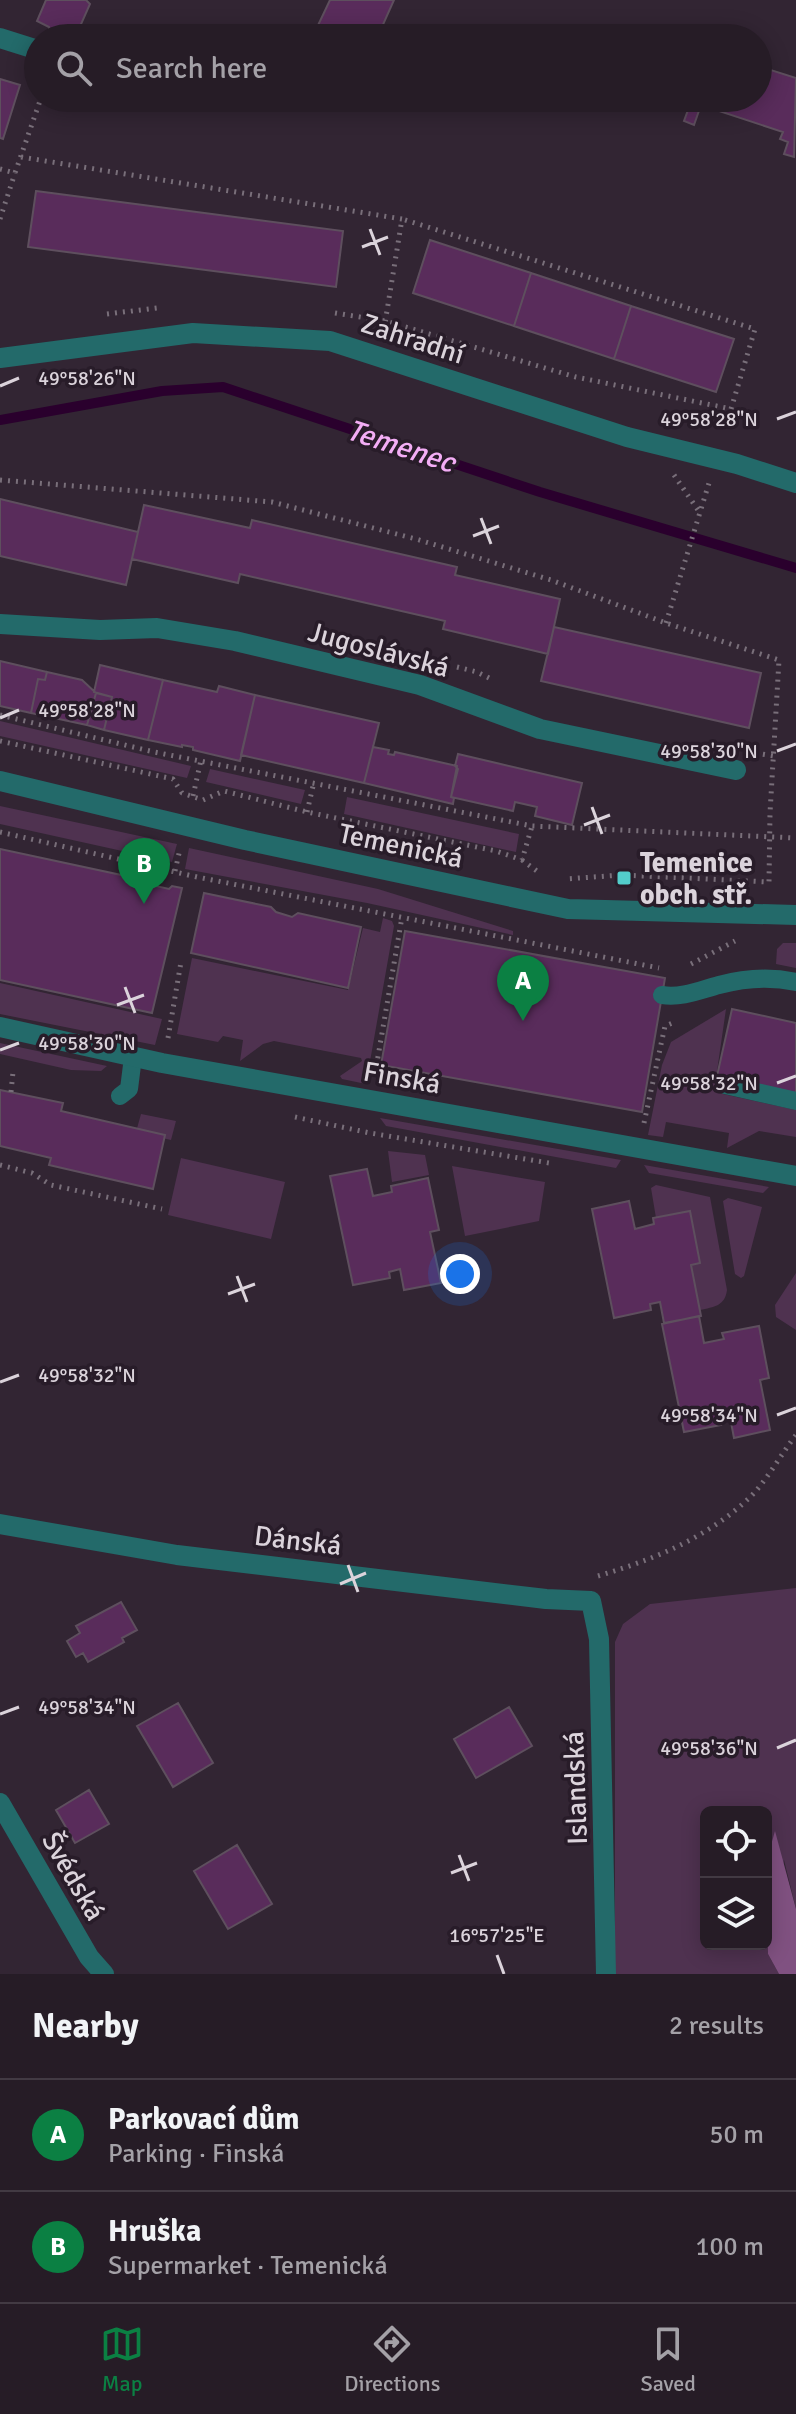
<!DOCTYPE html>
<meta charset="utf-8">
<style>
body{margin:0;font-family:Signika,sans-serif;background:#322932;color:#f1f3f6}
.controls{position:absolute;right:24px;bottom:24px;display:grid;overflow:hidden;border-radius:12px;box-shadow:0 4px 20px #0003}
.controls button{width:72px;height:72px;display:grid;place-items:center;padding:0;border:0;border-bottom:2px solid #423a43;background:#261c26;color:#f1f3f6;font:40px sans-serif}
.you{position:absolute;left:460px;top:1274px;width:28px;height:28px;margin:-20px;border:6px solid #fff;border-radius:50%;background:#1a73e8;box-shadow:0 0 0 12px #1a73e833}
.badge{display:grid;place-items:center;width:52px;height:52px;border-radius:50%;background:#0b8043;color:#fff;font-size:26px;font-weight:700}
.pin{position:absolute;translate:-50% -66px;filter:drop-shadow(0 2px 4px #0008)}
.pin::after{content:'';position:absolute;top:42px;width:28px;height:24px;background:inherit;clip-path:polygon(0 0,100% 0,50% 100%)}
.list{margin:0;padding:0;list-style:none}
h2{display:flex;justify-content:space-between;align-items:center;height:104px;margin:0;padding:0 32px;font-size:34px}
h2 small{font-size:26px;font-weight:400;color:#a4a1a7}
.list li{display:grid;grid-template-columns:52px 1fr auto;gap:24px;align-items:center;box-sizing:border-box;height:112px;padding:0 32px;border-top:2px solid #423a43}
.list b{display:block;font-size:30px;white-space:nowrap}
.list p{margin:0;font-size:26px;white-space:nowrap;color:#a4a1a7}
.list em{font-size:26px;font-style:normal;color:#a4a1a7}
.icon{flex:none;width:44px;height:44px;fill:none;stroke:currentColor;stroke-width:2;stroke-linecap:round;stroke-linejoin:round}
.map{position:relative;flex:none;width:796px;height:1974px;overflow:hidden}
.search{position:absolute;background:#261c26;box-shadow:0 4px 20px #0003;left:24px;right:24px;top:24px;height:88px;display:flex;align-items:center;gap:20px;box-sizing:border-box;padding:0 28px;border-radius:44px;color:#a4a1a7;font-size:30px}
.sheet{height:328px;background:#261c26}
nav{display:flex;justify-content:space-around;align-items:center;box-sizing:border-box;height:112px;border-top:2px solid #423a43;background:#261c26;font-size:22px;color:#a4a1a7}
nav a{display:grid;justify-items:center;gap:4px}
nav .on{color:#0b8043}
.map>svg:first-child{display:block}
.green{fill:#4f3250;fill-rule:evenodd}
.forest{fill:#805181}
.lines{fill:none;stroke-linecap:round;stroke-linejoin:round}
.stream{stroke:#2a002d;stroke-width:10}
.building{fill:#592c5b;stroke:#5e4f5e;stroke-width:2}
.path{stroke:#796f7a;stroke-width:5;stroke-dasharray:2 6;stroke-linecap:butt}
.service{stroke:#236a6a;stroke-width:18}
.minor{stroke:#236a6a;stroke-width:20}
.tertiary{stroke:#236a6a;stroke-width:20}
.ticks{fill:none;stroke:#dbd3db;stroke-width:3}
.poi-dot{fill:#53cdcb;stroke:#281c29;stroke-width:3}
.labels{text-anchor:middle;stroke-width:7;stroke-linejoin:round;paint-order:stroke}
.street-label{font-size:28px;fill:#dbd3db;stroke:#281c29}
.poi-label{font-size:28px;font-weight:bold;fill:#dbd3db;stroke:#281c29;text-anchor:start}
.water-label{font-size:30px;font-style:italic;fill:#f3adf5;stroke:#281c29}
.ticks-label{font-size:20px;text-anchor:middle;fill:#dbd3db;stroke:#281c29;stroke-width:7;stroke-linejoin:round;paint-order:stroke}
</style>
<div class="map">
<svg width="796" height="1974" viewBox="0 0 796 1974">
<rect width="100%" height="100%" fill="#322533"/>
<path class="green" d="M 0,721 L 191,766 L 187,778 L 0,736 Z
M 210,769 L 305,790 L 301,804 L 206,782 Z
M 347,797 L 519,834 L 516,852 L 344,814 Z
M 0,806 L 177,844 L 172,862 L 0,824 Z
M 189,848 L 378,889 L 513,931 L 513,935 L 367,903 L 185,869 Z
M 383,918 L 392,921 L 394,926 L 366,1084 L 342,1079 L 340,1076 L 362,1061 L 361,1058 L 274,1041 L 263,1044 L 240,1061 L 243,1040 L 223,1036 L 218,1042 L 177,1034 L 192,958 L 348,990 L 363,928 L 380,932 Z
M 783,943 L 796,943 L 796,968 L 776,964 L 777,949 Z
M 0,983 L 162,1019 L 155,1045 L 0,1014 Z
M 726,1009 L 714,1092 L 796,1110 L 796,1137 L 759,1131 L 727,1148 L 729,1133 L 666,1122 L 663,1137 L 648,1135 L 662,1065 L 671,1042 Z
M 0,1043 L 107,1066 L 101,1071 L 71,1070 L 0,1054 Z
M 141,1114 L 176,1121 L 171,1140 L 136,1132 Z
M 380,1118 L 621,1160 L 616,1168 L 386,1126 Z
M 388,1151 L 425,1155 L 429,1175 L 392,1182 Z
M 181,1158 L 285,1182 L 271,1239 L 168,1215 Z
M 644,1165 L 769,1187 L 763,1193 L 649,1173 Z
M 452,1166 L 545,1182 L 539,1221 L 465,1236 Z
M 656,1185 L 710,1197 L 727,1290 C 725,1306 714,1307 700,1310 L 691,1265 L 700,1263 L 656,1218 L 651,1188 Z
M 728,1198 L 762,1207 L 744,1276 L 741,1278 L 735,1274 L 723,1201 Z
M 796,1273 L 796,1330 L 776,1317 L 775,1305 Z
M 796,1588 L 796,1909 L 784,1860 L 768,1954 L 779,1974 L 615,1974 L 615,1642 L 623,1624 L 650,1604 ZM 706,1812 L 766,1812 L 766,1944 L 706,1944 Z"/>
<path class="forest" d="M 775,1831 L 796,1909 L 796,1974 L 779,1974 L 768,1954 L 767,1859 Z"/>
<g class="lines">
<path class="stream" d="M 0,420 L 162,391 L 223,387 L 540,492 L 796,568"/>
</g>
<path class="building" d="M 46,0 L 86,0 L 90,4 L 78,31 L 74,29 L 71,35 L 80,38 L 51,38 L 49,27 L 37,21 Z
M 330,0 L 394,0 L 377,38 L 312,38 Z
M 758,66 L 796,78 L 794,157 L 784,154 L 788,142 L 780,139 L 783,132 L 701,105 L 694,125 L 684,121 L 688,110 L 680,107 L 682,100 L 677,98 L 758,98 Z
M 0,79 L 20,85 L 3,139 L 0,138 Z
M 36,191 L 343,231 L 336,287 L 28,247 Z
M 430,240 L 531,273 L 514,326 L 413,293 Z
M 531,273 L 631,306 L 614,359 L 514,326 Z
M 631,306 L 734,339 L 716,392 L 614,359 Z
M 0,499 L 138,532 L 126,585 L 0,556 Z
M 144,505 L 250,528 L 252,520 L 457,567 L 455,575 L 560,599 L 548,654 L 443,629 L 445,621 L 240,574 L 238,583 L 132,559 Z
M 554,627 L 761,673 L 749,728 L 541,681 Z
M 0,661 L 47,672 L 45,680 L 38,679 L 31,713 L 0,706 Z
M 100,665 L 163,680 L 148,740 L 104,730 L 112,697 L 94,692 Z
M 47,672 L 82,680 L 96,693 L 87,725 L 31,713 L 38,679 L 45,680 Z
M 163,680 L 217,692 L 219,686 L 255,695 L 240,761 L 193,750 L 193,747 L 182,745 L 182,747 L 148,740 Z
M 96,693 L 112,697 L 104,730 L 87,725 Z
M 255,695 L 379,723 L 364,783 L 241,755 Z
M 373,747 L 389,750 L 388,754 L 394,755 L 395,752 L 457,766 L 451,797 L 454,798 L 453,804 L 364,783 Z
M 458,754 L 582,783 L 572,825 L 535,816 L 537,807 L 515,802 L 513,811 L 451,797 L 458,769 L 455,766 Z
M 0,849 L 149,881 L 151,885 L 169,889 L 172,886 L 182,888 L 152,1013 L 0,980 Z
M 204,893 L 271,907 L 276,912 L 292,917 L 298,913 L 361,927 L 348,988 L 191,953 Z
M 405,931 L 665,978 L 642,1112 L 381,1065 Z
M 732,1009 L 796,1023 L 796,1093 L 717,1076 Z
M 0,1090 L 63,1103 L 61,1111 L 165,1135 L 153,1189 L 49,1165 L 51,1158 L 0,1146 Z
M 367,1169 L 373,1196 L 392,1192 L 391,1186 L 428,1178 L 439,1230 L 430,1232 L 441,1283 L 404,1290 L 400,1269 L 389,1272 L 390,1278 L 353,1285 L 330,1176 Z
M 629,1201 L 635,1229 L 654,1224 L 653,1218 L 690,1211 L 700,1263 L 691,1265 L 701,1316 L 664,1323 L 660,1302 L 650,1304 L 651,1310 L 614,1318 L 592,1209 Z
M 699,1316 L 704,1343 L 724,1339 L 722,1333 L 759,1326 L 769,1378 L 760,1380 L 770,1430 L 734,1438 L 730,1417 L 719,1419 L 721,1425 L 684,1432 L 662,1324 Z
M 121,1602 L 137,1630 L 122,1638 L 124,1642 L 88,1662 L 83,1653 L 76,1657 L 67,1641 L 80,1633 L 76,1626 Z
M 178,1703 L 213,1763 L 173,1787 L 137,1726 Z
M 509,1707 L 532,1746 L 476,1778 L 454,1739 Z
M 89,1790 L 109,1824 L 75,1843 L 56,1810 Z
M 237,1845 L 272,1904 L 228,1929 L 194,1871 Z"/>
<g class="lines">
<path class="path" d="M 21,157 L 402,219 L 385,323
M 0,169 L 15,173 L 41,98
M 0,219 L 15,173
M 335,313 L 385,321 L 576,377 L 731,409 L 755,329 L 402,219
M 107,314 L 157,308
M 674,475 L 698,510
M 0,480 L 272,502 L 416,539 L 551,580 L 666,623 L 779,660 L 770,813 L 769,882 L 622,875 L 565,879
M 666,623 L 709,483
M 457,667 L 477,672 L 493,680
M 0,715 L 154,752 L 532,826 L 796,838
M 0,741 L 173,779 L 182,793 L 203,800 L 224,791 L 307,812 L 496,851 L 522,860 L 532,826
M 755,753 L 774,756
M 193,796 L 201,760
M 307,812 L 314,782
M 0,832 L 197,877 L 659,968
M 522,860 L 541,874
M 175,871 L 180,849
M 691,964 L 735,941
M 168,1038 L 181,962
M 375,1074 L 402,917
M 11,1092 L 13,1072
M 295,1117 L 370,1133 L 549,1163
M 644,1123 L 665,1026 L 675,1022
M 0,1165 L 32,1173 L 51,1185 L 162,1209
M 598,1576 C 652,1560 705,1539 747,1500 C 765,1484 781,1454 796,1435"/>
<path class="service" d="M 662,995 C 682,998 700,990 719,985 C 745,978 769,976 796,982
M 725,1085 L 796,1101
M 120,1096 L 129,1089 L 133,1057"/>
<path class="minor" d="M 0,38 L 38,50
M 0,358 L 193,333 L 330,341 L 627,437 L 737,464 L 796,483
M 0,624 L 100,630 L 157,628 L 235,641 L 420,685 L 540,729 L 736,770
M 0,1027 L 162,1063 L 796,1176
M 0,1524 L 177,1555 L 546,1599 L 591,1601 L 599,1639 L 606,1974
M 0,1803 L 89,1957 L 104,1974"/>
<path class="tertiary" d="M 0,781 L 245,840 L 568,909 L 796,915"/>
</g>
<path class="ticks" d="M 370,229 L 380,255M 362,247 L 388,237M 0,386 L 19,378M 777,419 L 796,412M 481,518 L 491,544M 473,536 L 499,526M 0,718 L 19,710M 777,751 L 796,744M 592,807 L 602,834M 584,825 L 610,815M 125,987 L 135,1013M 117,1005 L 144,995M 0,1050 L 19,1043M 777,1083 L 796,1076M 237,1276 L 247,1302M 228,1294 L 255,1284M 0,1382 L 19,1375M 777,1415 L 796,1408M 348,1565 L 358,1592M 340,1584 L 366,1573M 0,1714 L 19,1707M 777,1748 L 796,1740M 459,1855 L 469,1881M 451,1873 L 477,1863M 497,1955 L 504,1974"/>
<rect class="poi-dot" x="616" y="870" width="16" height="16" rx="4"/>
<g class="labels">
<g class="street-label">
<text transform="translate(413 338) rotate(18)" y="10">Zahradní</text>
<text transform="translate(379 649) rotate(15)" y="10">Jugoslávská</text>
<text transform="translate(401 845) rotate(12)" y="10">Temenická</text>
<text transform="translate(402 1077) rotate(10)" y="10">Finská</text>
<text transform="translate(298 1540) rotate(7)" y="10">Dánská</text>
<text transform="translate(575 1788) rotate(-92)" y="10">Islandská</text>
<text transform="translate(74 1876) rotate(60)" y="10">Švédská</text>
</g>
<g class="poi-label">
<text x="640" y="872">Temenice<tspan x="640" dy="32">obch. stř.</tspan></text>
</g>
<g class="water-label">
<text transform="translate(401 446) rotate(18)" y="10">Temenec</text>
</g>
</g>
<g class="ticks-label">
<text x="87" y="385">49°58'26"N</text>
<text x="709" y="426">49°58'28"N</text>
<text x="87" y="717">49°58'28"N</text>
<text x="709" y="758">49°58'30"N</text>
<text x="87" y="1050">49°58'30"N</text>
<text x="709" y="1090">49°58'32"N</text>
<text x="87" y="1382">49°58'32"N</text>
<text x="709" y="1422">49°58'34"N</text>
<text x="87" y="1714">49°58'34"N</text>
<text x="709" y="1755">49°58'36"N</text>
<text x="497" y="1942">16°57'25"E</text>
</g>
</svg>
<div class="controls">
<button><svg class="icon" aria-label="locate" viewBox="0 0 24 24"><circle cx="12" cy="12" r="6"/><path d="M12 2v4M12 18v4M2 12h4M18 12h4"/></svg></button>
<button><svg class="icon" aria-label="layers" viewBox="0 0 24 24"><path d="M12 4l9 5-9 5-9-5zM3 14l9 5 9-5"/></svg></button>
</div>
<div class="you"></div>
<div class="pin badge" style="left:523px;top:1021px">A</div>
<div class="pin badge" style="left:144px;top:904px">B</div>
<div class="search"><svg class="icon" aria-label="search" viewBox="0 0 24 24"><circle cx="10" cy="10" r="6"/><path d="M15 15l6 6"/></svg>Search here</div>
</div>
<section class="sheet">
<h2>Nearby<small>2 results</small></h2>
<ul class="list">
<li><span class="badge">A</span><div><b>Parkovací dům</b><p>Parking · Finská</p></div><em>50 m</em></li>
<li><span class="badge">B</span><div><b>Hruška</b><p>Supermarket · Temenická</p></div><em>100 m</em></li>
</ul>
</section>
<nav>
<a class="on"><svg class="icon" aria-label="map" viewBox="0 0 24 24"><path d="M3 6l6-2 6 2 6-2v14l-6 2-6-2-6 2zM9 4v14M15 6v14"/></svg>Map</a>
<a><svg class="icon" aria-label="directions" viewBox="0 0 24 24"><path d="M12 3l9 9-9 9-9-9zM9 14v-3h6M13 9l2 2-2 2"/></svg>Directions</a>
<a><svg class="icon" aria-label="saved" viewBox="0 0 24 24"><path d="M7 4h10v16l-5-4-5 4z"/></svg>Saved</a>
</nav>
